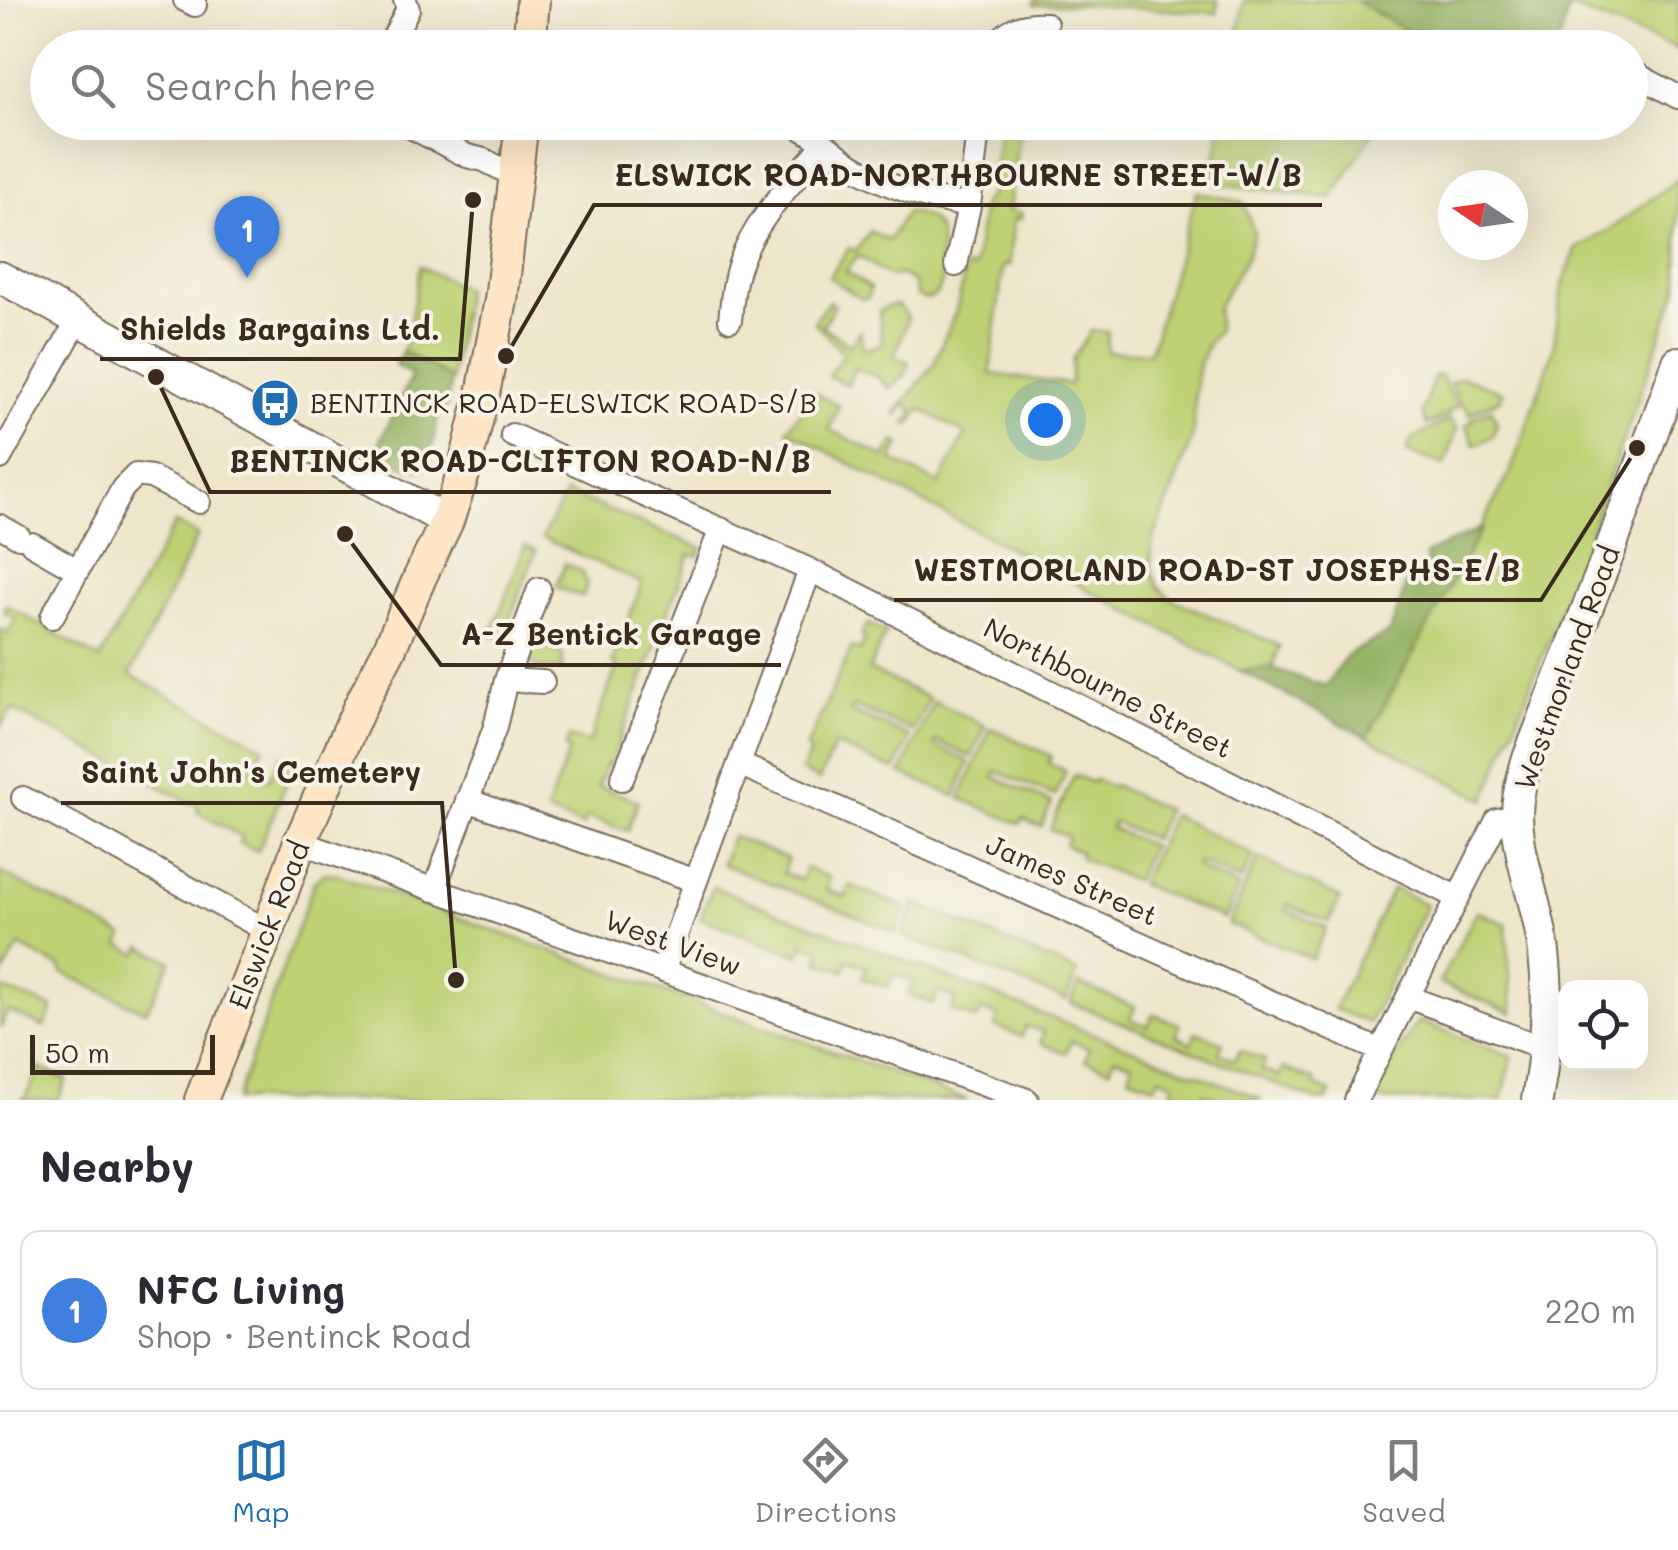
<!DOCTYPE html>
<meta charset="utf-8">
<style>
body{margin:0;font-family:Mali,sans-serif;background:#f2f2f3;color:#2b2b33}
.controls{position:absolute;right:30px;bottom:30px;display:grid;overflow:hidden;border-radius:20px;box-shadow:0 10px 40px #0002}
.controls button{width:90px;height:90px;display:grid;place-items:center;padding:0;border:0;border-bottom:2px solid #e1e1e2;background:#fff;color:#2b2b33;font:50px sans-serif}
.compass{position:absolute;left:1438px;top:170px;width:90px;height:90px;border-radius:50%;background:#fff;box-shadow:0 10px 40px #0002;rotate:283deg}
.scale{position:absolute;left:30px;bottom:25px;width:185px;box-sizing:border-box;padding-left:10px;border:5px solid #3b2a1e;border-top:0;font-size:28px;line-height:35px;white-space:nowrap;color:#3b2a1e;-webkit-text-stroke:8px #f7f3e8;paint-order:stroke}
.you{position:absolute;left:1045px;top:420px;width:35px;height:35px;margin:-25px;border:8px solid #fff;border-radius:50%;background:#1a73e8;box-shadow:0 0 0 15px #1a73e833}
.badge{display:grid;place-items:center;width:65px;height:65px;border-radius:50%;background:#1f6fb2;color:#fff;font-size:32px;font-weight:700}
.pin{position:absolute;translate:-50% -82px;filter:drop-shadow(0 2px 5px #0008)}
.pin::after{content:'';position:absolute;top:52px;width:35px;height:30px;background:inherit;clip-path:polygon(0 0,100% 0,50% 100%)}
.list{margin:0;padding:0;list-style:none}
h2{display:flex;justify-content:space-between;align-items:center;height:130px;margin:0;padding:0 40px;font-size:42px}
h2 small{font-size:32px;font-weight:400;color:#7c7c81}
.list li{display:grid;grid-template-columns:65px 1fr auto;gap:30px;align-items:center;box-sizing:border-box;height:160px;margin:0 20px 20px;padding:0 20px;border:2px solid #e1e1e2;border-radius:20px}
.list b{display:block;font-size:38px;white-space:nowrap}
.list p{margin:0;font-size:32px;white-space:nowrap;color:#7c7c81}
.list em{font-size:32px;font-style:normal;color:#7c7c81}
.icon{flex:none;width:55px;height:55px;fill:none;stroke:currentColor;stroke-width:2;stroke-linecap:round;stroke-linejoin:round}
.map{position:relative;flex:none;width:1678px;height:1100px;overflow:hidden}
.search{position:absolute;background:#fff;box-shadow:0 10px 40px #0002;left:30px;right:30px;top:30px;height:110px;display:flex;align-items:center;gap:25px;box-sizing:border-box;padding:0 35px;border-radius:55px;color:#7c7c81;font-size:38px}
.sheet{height:310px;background:#fff}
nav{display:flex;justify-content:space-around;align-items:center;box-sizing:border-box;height:140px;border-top:2px solid #e1e1e2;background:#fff;font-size:28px;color:#7c7c81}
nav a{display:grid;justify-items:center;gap:5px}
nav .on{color:#1f6fb2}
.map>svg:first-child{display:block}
.green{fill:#bed175;stroke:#7c7e4a;stroke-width:2.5}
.forest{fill:#96b366;stroke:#686e42;stroke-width:2.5}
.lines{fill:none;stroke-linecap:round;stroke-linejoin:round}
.minor-casing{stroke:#7a6c5b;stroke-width:26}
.tertiary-casing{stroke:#7a6c5b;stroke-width:34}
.secondary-casing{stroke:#7a6c5b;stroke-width:36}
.minor{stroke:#fff;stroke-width:22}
.tertiary{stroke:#fff;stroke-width:30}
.secondary{stroke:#fde5c5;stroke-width:32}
.labels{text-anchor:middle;stroke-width:8;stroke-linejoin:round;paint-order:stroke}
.poi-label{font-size:28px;fill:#3b2a1e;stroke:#f7f3e8;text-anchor:start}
.street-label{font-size:28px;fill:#3b2a1e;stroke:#f7f3e8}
.leader{fill:none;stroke:#3b2a1e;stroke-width:4}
.callout-dot{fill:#3b2a1e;stroke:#f7f3e8;stroke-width:4}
.callout-label{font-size:30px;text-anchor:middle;font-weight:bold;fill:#3b2a1e;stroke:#f7f3e8;stroke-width:8;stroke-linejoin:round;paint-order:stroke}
</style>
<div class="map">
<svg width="1678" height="1100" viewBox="0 0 1678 1100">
<rect width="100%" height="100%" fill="#f7f3e8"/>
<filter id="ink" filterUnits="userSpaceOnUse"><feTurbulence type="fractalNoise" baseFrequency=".01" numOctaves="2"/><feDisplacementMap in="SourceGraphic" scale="20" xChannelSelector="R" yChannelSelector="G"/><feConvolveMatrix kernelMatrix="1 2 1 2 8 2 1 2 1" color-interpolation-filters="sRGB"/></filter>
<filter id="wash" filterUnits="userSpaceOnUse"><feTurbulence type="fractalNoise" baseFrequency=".0048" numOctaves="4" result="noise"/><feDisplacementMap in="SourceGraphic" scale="40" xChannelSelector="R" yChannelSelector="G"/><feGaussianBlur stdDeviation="2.25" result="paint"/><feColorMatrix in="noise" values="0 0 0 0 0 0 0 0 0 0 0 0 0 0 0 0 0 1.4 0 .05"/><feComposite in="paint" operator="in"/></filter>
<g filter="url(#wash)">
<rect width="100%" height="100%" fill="#eee6cb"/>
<path class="green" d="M 1035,0 L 1218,0 L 1217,13 L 1070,4 L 1034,5 Z
M 1244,0 L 1356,0 L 1435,48 L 1236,48 Z
M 1550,0 L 1678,0 L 1678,49 Z
M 996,123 L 1020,123 L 1009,211 L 1022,213 L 1021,219 L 1014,219 L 1009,266 L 1003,266 L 990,374 L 1070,384 L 1073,358 L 1091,331 L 1108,332 L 1107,352 L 1150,352 L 1197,192 L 1243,202 L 1254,232 L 1247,256 L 1217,307 L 1218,331 L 1209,342 L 1199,364 L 1195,387 L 1194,429 L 1191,441 L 1152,543 L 1151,567 L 1157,585 L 1171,599 L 1280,646 L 1272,668 L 1241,671 L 787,430 L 815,393 L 839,406 L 829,429 L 885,457 L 895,441 L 900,444 L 892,460 L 939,484 L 966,434 L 920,409 L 911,424 L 906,424 L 914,411 L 906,404 L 897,415 L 895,414 L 933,365 L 956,311 L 966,267 L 974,268 L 983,203 L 990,195 L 999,130 Z
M 1222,123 L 1222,122 L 1379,123 L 1332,198 L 1211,183 Z
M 1678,179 L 1678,288 L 1575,574 L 1485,800 L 1367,737 L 1511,471 L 1553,351 L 1562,287 L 1576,249 L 1614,227 Z
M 906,212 C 939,215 944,234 939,263 L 946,266 C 942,281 942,298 924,299 L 916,295 L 915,284 L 901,274 L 890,277 L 858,255 L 846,272 L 870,288 L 868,298 L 861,299 L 829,277 L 849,248 L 856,251 L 870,231 L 888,241 Z
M 420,266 L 465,289 L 451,379 L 403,351 L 410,325 Z
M 829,301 L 835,305 L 822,326 L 850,345 L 860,331 L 864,350 L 882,344 L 879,312 C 885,306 890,305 898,305 L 908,318 L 894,357 L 909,362 L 905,375 L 890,389 L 878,377 L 854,368 L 848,385 L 828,376 L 844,354 L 814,322 Z
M 1435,375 L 1442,377 L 1456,408 L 1448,412 L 1449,415 L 1427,425 L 1422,412 Z
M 1462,377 L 1503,392 L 1500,399 L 1469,414 L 1465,405 L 1460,406 L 1450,383 Z
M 1491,409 L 1497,423 L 1493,436 L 1475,445 L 1466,425 L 1472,422 L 1471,419 Z
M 1450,419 L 1457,429 L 1445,465 L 1407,452 L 1411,440 Z
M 566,493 L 702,548 L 699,556 L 690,554 L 610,765 L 606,764 L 598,786 L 638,801 L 628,831 L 587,817 L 583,826 L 546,812 L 569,750 L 565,748 L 569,737 L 589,743 L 617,666 L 612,663 L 642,583 L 542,538 Z
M 175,523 L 198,535 L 130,675 L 264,747 L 252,772 L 269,780 L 281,756 L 295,763 L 258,851 L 239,843 L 242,837 L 197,812 L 199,807 L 12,709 L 0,728 L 0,645 L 2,640 L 0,638 L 0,629 L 8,633 L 16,619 L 3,611 L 6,605 L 100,659 Z
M 525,546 L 536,551 L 502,639 L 491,635 Z
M 565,564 L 582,571 L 587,583 L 583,597 L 556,587 Z
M 868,624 L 886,632 L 869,670 L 929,698 L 913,731 L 853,706 L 850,711 L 910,737 L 895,770 L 835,745 L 819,780 L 801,771 L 811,751 L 806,748 L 852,647 L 860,650 L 865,638 L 861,635 Z
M 529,641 L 562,653 L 563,669 C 539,669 525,670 529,641 Z
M 934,701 L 986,726 L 971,757 L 936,741 L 934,745 L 969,762 L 955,796 L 901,773 Z
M 991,728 L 1051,756 L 1048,763 L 1066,771 L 1055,796 L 996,771 L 994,777 L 1052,803 L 1041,827 L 1023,819 L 1020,824 L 960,798 Z
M 1074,775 L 1092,783 L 1095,779 L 1111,787 L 1113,785 L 1166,810 L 1153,839 L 1113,822 L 1111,828 L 1151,846 L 1135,881 L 1080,858 L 1081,852 L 1065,845 L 1068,837 L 1050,829 Z
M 1172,815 L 1253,855 L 1241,881 L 1199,862 L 1196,867 L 1238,887 L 1224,919 L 1140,884 Z
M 732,836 L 788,859 L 783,873 L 801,880 L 806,868 L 830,878 L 826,889 L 845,897 L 850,885 L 906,908 L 896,932 L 722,864 Z
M 1258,858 L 1340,898 L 1329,922 L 1287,905 L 1286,910 L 1326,928 L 1312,959 L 1228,924 Z
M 0,872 L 124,936 L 120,945 L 138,954 L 142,947 L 171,961 L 146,1012 L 61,972 L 62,968 L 19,946 L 0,980 Z
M 324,873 L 336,874 L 968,1100 L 236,1100 L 314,882 Z
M 713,887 L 1262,1099 L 1262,1100 L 1221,1100 L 1204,1093 L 1201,1100 L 1172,1092 L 1175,1083 L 1159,1077 L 1155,1086 L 1129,1076 L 1133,1064 L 1115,1057 L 1110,1069 L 1085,1060 L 1089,1048 L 1071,1041 L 1066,1053 L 1040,1043 L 1044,1032 L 1026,1026 L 1022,1037 L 995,1026 L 998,1016 L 981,1010 L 977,1020 L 951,1010 L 955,998 L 938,991 L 933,1004 L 908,994 L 913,981 L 893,974 L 888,987 L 862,978 L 866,967 L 848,960 L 844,971 L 818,962 L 822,951 L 804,944 L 799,955 L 700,918 Z
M 1393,888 L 1427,905 L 1369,1023 L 1334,1009 Z
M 915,903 L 1077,972 L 1066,1000 L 902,935 Z
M 1477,911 L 1506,924 L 1513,1013 L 1439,983 Z
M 1079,984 L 1135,1007 L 1130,1019 L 1148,1026 L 1153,1014 L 1180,1025 L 1176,1036 L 1192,1043 L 1196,1032 L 1223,1043 L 1219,1053 L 1235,1060 L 1240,1050 L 1265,1060 L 1262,1070 L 1279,1077 L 1283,1068 L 1316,1081 L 1314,1085 L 1331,1092 L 1327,1100 L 1316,1100 L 1071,1003 Z
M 0,988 L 53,1008 L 44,1027 L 8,1011 L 0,1029 Z
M 1418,1021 L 1512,1056 L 1502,1100 L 1369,1100 L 1375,1086 Z
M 40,1068 L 67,1080 L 58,1100 L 20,1100 L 25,1098 Z"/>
<path class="forest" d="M 1355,0 L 1571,0 L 1558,47 L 1434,47 Z
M 403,351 L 451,379 L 447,406 L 438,415 L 430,459 L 427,466 L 421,470 L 406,467 L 375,451 L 412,375 L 395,365 Z
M 1482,528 L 1367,737 L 1241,671 L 1272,668 L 1325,686 L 1347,655 L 1390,632 L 1411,571 L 1428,565 L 1425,554 Z"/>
</g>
<g filter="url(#ink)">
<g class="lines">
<g class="minor-casing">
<path id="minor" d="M 185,0 L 195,5
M 388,48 L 408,9 L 405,0
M 995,48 C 1006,27 1024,23 1046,24
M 1630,71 L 1678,97
M 401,122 L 467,156 L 484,160 L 517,177
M 616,122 L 673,128 L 741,122
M 787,122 C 812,130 830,151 852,165 C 890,189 925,198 969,206 L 956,265
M 969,206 L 979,122
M 730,320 C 732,302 733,283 739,266 C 755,219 793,182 824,144
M 512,435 L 810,570 L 1458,898
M 0,458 L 78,320
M 0,526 L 19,537
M 32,544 L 77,570
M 52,617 L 123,488 L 136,475 L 151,477 L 199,502
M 506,680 L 543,682
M 739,764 L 1381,1051
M 622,779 L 721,529
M 23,798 L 268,931
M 467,800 L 696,881
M 300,842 L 1027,1100
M 434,890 L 495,727 L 506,680 L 539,589
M 663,971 L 810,570
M 1408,997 L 1546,1049
M 1356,1100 L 1497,820 L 1517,816"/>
</g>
<g class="tertiary-casing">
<path id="tertiary" d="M 0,277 L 447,521
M 1537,1100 C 1546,1050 1550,1003 1544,953 C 1539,906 1518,862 1517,815 C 1517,796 1522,779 1527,761 L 1609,553 L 1678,362"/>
</g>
<g class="secondary-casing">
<path id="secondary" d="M 529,48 L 533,0
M 201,1100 L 268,931 L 300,842 L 360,706 L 389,650 L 420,577 L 447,521 L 463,474 L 483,394 L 501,300 L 522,122"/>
</g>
<use href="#minor" class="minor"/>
<use href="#tertiary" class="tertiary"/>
<use href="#secondary" class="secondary"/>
</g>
</g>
<defs>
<g id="bus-disc" transform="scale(2.5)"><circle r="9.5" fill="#1f6fb2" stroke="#f7f3e8"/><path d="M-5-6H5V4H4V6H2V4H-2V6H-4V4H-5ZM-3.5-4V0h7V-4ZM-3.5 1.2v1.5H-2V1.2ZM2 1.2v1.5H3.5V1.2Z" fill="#fff"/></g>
</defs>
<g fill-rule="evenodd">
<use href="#bus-disc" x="275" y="403"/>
</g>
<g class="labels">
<g class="poi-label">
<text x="310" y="413">BENTINCK ROAD-ELSWICK ROAD-S/B</text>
</g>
<g class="street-label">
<text transform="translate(1567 668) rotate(-70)" y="10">Westmorland Road</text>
<text transform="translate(1108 688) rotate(27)" y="10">Northbourne Street</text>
<text transform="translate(1072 880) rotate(24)" y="10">James Street</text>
<text transform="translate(269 925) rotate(-69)" y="10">Elswick Road</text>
<text transform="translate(673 943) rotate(20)" y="10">West View</text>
</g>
</g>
<path class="leader" d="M506 356L594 205H1322M473 200L460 359H100M156 377L210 492H831M1637 448L1541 600H894M345 534L441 665H781M456 980L442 803H61"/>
<g class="callout-dot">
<circle cx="506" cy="356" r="10"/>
<circle cx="473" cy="200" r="10"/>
<circle cx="156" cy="377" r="10"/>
<circle cx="1637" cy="448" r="10"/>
<circle cx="345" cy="534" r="10"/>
<circle cx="456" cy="980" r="10"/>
</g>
<g class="callout-label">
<text x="958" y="186">ELSWICK ROAD-NORTHBOURNE STREET-W/B</text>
<text x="280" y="340">Shields Bargains Ltd.</text>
<text x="520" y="472">BENTINCK ROAD-CLIFTON ROAD-N/B</text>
<text x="1217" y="581">WESTMORLAND ROAD-ST JOSEPHS-E/B</text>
<text x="611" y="645">A-Z Bentick Garage</text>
<text x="251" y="783">Saint John's Cemetery</text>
</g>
</svg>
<div class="controls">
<button><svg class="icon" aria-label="locate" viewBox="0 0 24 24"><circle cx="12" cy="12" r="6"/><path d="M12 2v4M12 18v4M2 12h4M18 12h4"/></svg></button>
</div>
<svg class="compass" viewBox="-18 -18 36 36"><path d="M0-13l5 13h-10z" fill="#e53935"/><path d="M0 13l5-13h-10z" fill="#7c7c81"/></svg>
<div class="scale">50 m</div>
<div class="you"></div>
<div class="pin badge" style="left:247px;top:278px;background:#3f7fe0">1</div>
<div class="search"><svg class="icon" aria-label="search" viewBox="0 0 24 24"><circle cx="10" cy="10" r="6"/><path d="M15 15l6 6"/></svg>Search here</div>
</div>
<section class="sheet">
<h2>Nearby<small></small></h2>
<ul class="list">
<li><span class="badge" style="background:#3f7fe0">1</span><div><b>NFC Living</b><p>Shop · Bentinck Road</p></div><em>220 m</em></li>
</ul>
</section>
<nav>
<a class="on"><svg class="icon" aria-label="map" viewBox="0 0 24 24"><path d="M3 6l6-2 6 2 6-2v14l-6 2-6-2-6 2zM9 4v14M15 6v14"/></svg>Map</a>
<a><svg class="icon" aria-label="directions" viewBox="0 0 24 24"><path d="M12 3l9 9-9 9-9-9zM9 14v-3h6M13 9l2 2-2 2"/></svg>Directions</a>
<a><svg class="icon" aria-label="saved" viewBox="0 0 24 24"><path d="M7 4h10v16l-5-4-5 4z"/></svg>Saved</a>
</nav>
